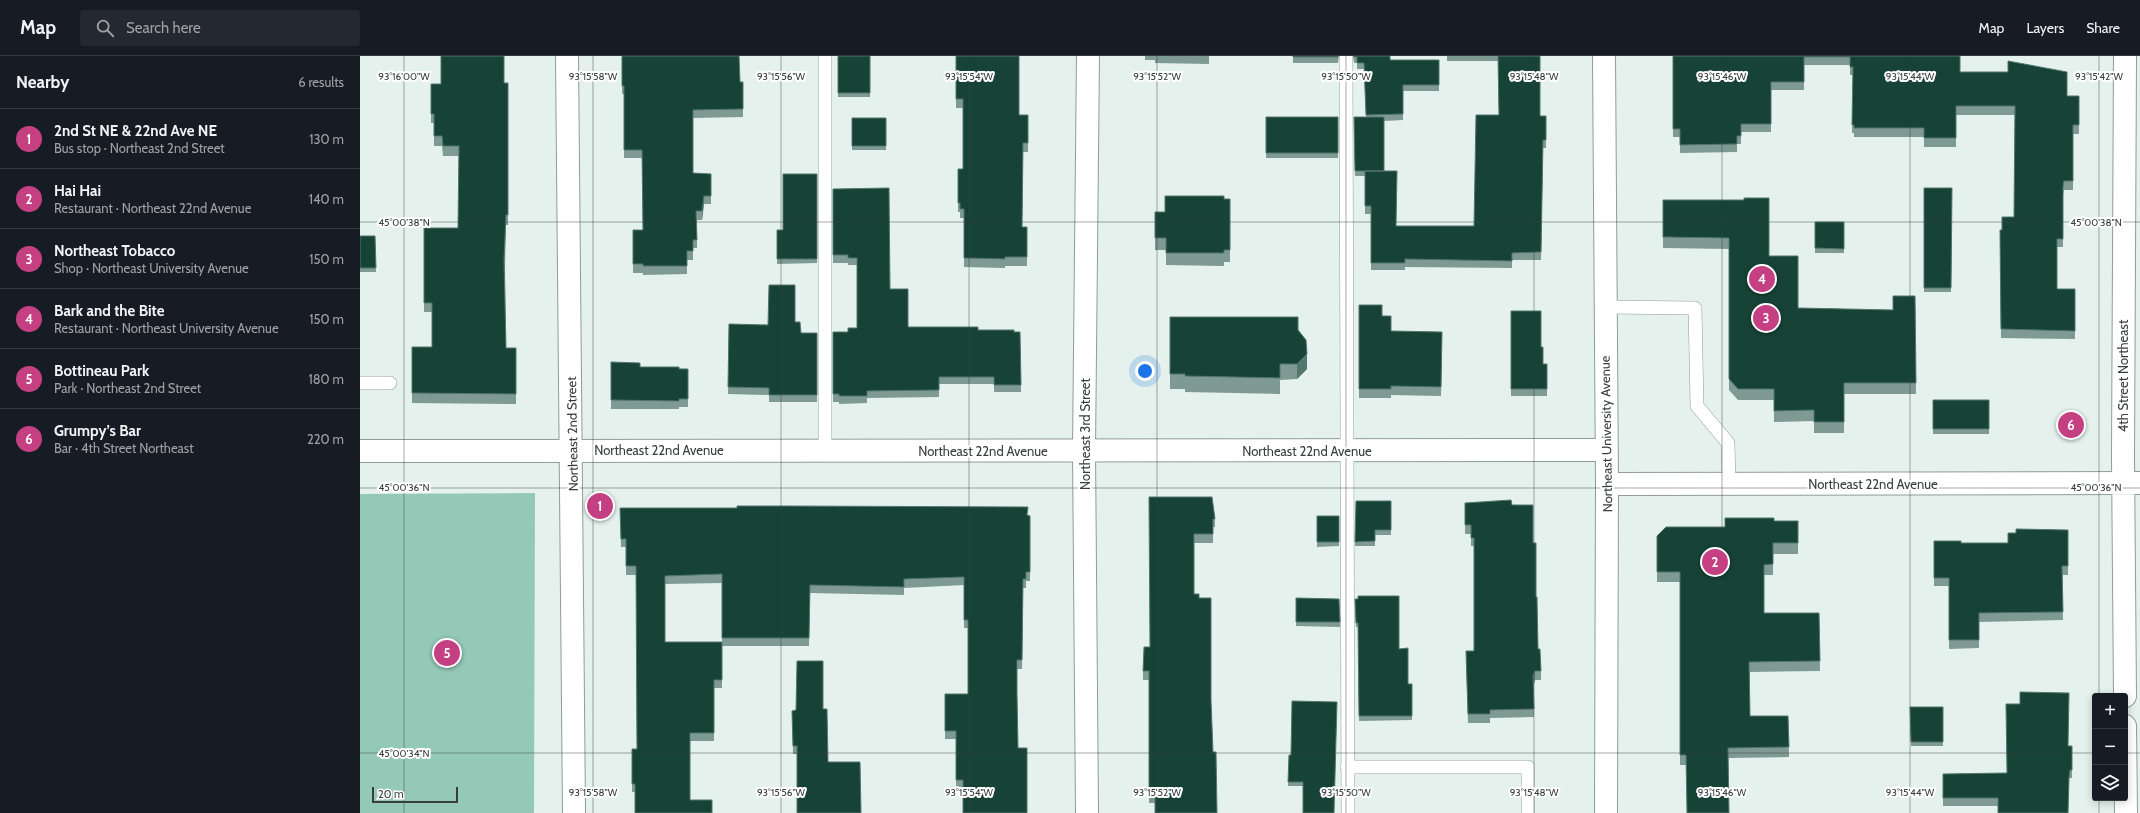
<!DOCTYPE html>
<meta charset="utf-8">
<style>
body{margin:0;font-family:Cabin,sans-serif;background:#242831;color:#f1f3f6}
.controls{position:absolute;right:12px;bottom:12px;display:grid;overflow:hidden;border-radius:4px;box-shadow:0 2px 10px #0003}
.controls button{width:36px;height:36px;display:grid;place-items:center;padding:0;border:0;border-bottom:1px solid #363941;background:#171b24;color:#f1f3f6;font:20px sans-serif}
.scale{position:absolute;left:12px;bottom:10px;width:86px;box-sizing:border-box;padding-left:4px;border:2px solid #393e3c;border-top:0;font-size:11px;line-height:14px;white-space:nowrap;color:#393e3c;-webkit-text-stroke:3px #fff;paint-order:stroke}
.you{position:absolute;left:785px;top:315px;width:14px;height:14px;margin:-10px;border:3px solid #fff;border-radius:50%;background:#1a73e8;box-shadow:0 0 0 6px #1a73e833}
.badge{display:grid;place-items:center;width:26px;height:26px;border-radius:50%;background:#c44083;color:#fff;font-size:13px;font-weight:700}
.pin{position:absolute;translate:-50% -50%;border:2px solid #fff;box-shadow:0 1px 4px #0006}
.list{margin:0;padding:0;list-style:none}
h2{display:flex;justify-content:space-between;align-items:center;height:52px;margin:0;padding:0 16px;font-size:17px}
h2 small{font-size:13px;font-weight:400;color:#9ea1a6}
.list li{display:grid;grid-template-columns:26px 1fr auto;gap:12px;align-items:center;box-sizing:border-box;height:60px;padding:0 16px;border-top:1px solid #363941}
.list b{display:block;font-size:15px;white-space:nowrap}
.list p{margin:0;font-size:13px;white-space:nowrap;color:#9ea1a6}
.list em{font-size:13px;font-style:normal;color:#9ea1a6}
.icon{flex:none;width:22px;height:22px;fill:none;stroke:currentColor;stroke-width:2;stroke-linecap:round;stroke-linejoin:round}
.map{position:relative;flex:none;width:1780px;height:757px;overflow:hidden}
header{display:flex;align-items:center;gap:24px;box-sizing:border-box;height:56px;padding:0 20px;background:#171b24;border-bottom:1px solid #363941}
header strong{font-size:19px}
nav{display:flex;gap:22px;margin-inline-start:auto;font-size:14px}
.search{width:280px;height:36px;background:#242831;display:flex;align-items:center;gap:10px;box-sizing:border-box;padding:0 14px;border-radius:4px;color:#9ea1a6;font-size:15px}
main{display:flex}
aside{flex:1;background:#171b24}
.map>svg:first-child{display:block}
.green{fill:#94c8b7}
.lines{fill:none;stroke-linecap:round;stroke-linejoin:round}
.service-casing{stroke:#909c98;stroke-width:14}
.minor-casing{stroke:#909c98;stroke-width:24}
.tertiary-casing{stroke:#909c98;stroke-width:24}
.secondary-casing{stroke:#909c98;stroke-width:24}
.service{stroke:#fff;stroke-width:13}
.minor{stroke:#fff;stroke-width:22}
.tertiary{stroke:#fff;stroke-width:22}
.secondary{stroke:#fff;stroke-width:22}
.wall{fill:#7e9a92}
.shaded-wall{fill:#54776d}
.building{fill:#174337;stroke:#54776d}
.ticks{fill:none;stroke:#393e3c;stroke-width:1;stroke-opacity:0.45}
.labels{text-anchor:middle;stroke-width:4;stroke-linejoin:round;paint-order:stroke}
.street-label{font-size:13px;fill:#393e3c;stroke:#fff}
.ticks-label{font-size:10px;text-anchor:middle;fill:#393e3c;stroke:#fff;stroke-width:4;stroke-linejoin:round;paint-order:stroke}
</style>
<header>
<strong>Map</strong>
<div class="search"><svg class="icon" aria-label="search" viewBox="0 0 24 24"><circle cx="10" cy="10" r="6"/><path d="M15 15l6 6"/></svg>Search here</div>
<nav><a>Map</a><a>Layers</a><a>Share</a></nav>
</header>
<main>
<aside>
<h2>Nearby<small>6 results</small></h2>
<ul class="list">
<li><span class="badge">1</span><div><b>2nd St NE &amp; 22nd Ave NE</b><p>Bus stop · Northeast 2nd Street</p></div><em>130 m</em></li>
<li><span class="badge">2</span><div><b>Hai Hai</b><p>Restaurant · Northeast 22nd Avenue</p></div><em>140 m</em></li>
<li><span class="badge">3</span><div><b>Northeast Tobacco</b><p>Shop · Northeast University Avenue</p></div><em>150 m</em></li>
<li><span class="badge">4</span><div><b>Bark and the Bite</b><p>Restaurant · Northeast University Avenue</p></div><em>150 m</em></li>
<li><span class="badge">5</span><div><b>Bottineau Park</b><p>Park · Northeast 2nd Street</p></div><em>180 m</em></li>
<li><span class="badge">6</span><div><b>Grumpy’s Bar</b><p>Bar · 4th Street Northeast</p></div><em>220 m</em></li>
</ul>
</aside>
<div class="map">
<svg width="1780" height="757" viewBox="0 0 1780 757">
<rect width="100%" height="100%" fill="#e4f1ec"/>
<path class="green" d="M 175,437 L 174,757 L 0,757 L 0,438 Z"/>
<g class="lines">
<g class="service-casing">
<path id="service" d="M 986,0 L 988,757
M 1245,251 L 1335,252 L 1337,350 L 1368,387 L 1369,428
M 0,327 L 30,327
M 465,395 L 465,0
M 987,711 L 1168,711 L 1168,757"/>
</g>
<g class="minor-casing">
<path id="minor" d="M 0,395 L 1245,394
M 1247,428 L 1780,427
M 1765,640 L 1763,401 L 1765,0
M 1765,670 L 1766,757
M 727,757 L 724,394 L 728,0"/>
</g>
<g class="tertiary-casing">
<path id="tertiary" d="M 207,0 L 214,757"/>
</g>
<g class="secondary-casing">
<path id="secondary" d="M 1244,0 L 1247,428 L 1246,757"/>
</g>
<use href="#service" class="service"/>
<use href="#minor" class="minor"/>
<use href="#tertiary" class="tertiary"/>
<use href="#secondary" class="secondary"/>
</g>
<path class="wall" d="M 262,0 L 380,26 L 383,26 L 383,61 L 333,62 L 333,117 L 351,118 L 351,148 L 344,148 L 342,164 L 337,164 L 337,192 L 333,192 L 333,204 L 327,204 L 327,218 L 283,219 L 283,217 L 273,217 L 273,174 L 283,174 L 282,102 L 264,102 L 264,38 L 262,38 Z
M 478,0 L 510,0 L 510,41 L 478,41 Z
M 596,0 L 659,59 L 668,59 L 668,96 L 663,96 L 662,171 L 667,171 L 667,210 L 645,210 L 645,212 L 604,211 L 604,162 L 600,162 L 600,156 L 598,156 L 598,113 L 603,113 L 603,52 L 596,52 Z
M 785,0 L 863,0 L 849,0 L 849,8 L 795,7 L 795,4 L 785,4 Z
M 933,0 L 979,0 L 978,7 L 933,7 Z
M 993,0 L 1030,0 L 1030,4 L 1079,4 L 1079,35 L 1043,35 L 1043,64 L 1024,65 L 1024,115 L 1036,170 L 1114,170 L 1139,59 L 1138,5 L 1087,5 L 1087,0 L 1180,0 L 1180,60 L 1186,60 L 1186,92 L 1183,92 L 1181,204 L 1152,204 L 1152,212 L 1045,211 L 1045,214 L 1011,214 L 1011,158 L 1005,158 L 1005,120 L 995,120 L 994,61 L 1006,61 L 1004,13 L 997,13 L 997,7 L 994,7 Z
M 1313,0 L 1600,0 L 1600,16 L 1707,40 L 1719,40 L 1719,78 L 1713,78 L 1713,134 L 1704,134 L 1703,139 L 1703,191 L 1697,191 L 1697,233 L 1715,233 L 1715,283 L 1641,282 L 1640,174 L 1642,174 L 1654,161 L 1655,59 L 1596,59 L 1596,91 L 1564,91 L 1564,81 L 1494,81 L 1494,77 L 1492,77 L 1493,19 L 1490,19 L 1490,9 L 1444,9 L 1444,34 L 1411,34 L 1411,76 L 1381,76 L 1381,88 L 1377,88 L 1377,96 L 1320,97 L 1320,81 L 1313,81 Z
M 148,27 L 148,169 L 146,169 L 145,210 L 146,292 L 156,292 L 156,348 L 52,347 L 52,291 L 72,291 L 72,256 L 64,256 L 64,172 L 98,172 L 99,100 L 83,100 L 82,90 L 74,90 L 74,67 L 71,67 L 71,28 Z
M 906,61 L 978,61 L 978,102 L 906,102 Z
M 492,62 L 526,62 L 526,94 L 492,94 Z
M 457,118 L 457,207 L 417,208 L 417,174 L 423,174 Z
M 1564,132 L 1592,132 L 1591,236 L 1564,236 Z
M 473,133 L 530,233 L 548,271 L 660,276 L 661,336 L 634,336 L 634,328 L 579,328 L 579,341 L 507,342 L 507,347 L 479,348 L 479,346 L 473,346 L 473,276 L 488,276 L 497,272 L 497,209 L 488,209 L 488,207 L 473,207 Z
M 864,143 L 870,143 L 870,206 L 864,206 L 864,210 L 806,209 L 806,194 L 795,194 L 795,156 L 805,156 Z
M 1303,144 L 1409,200 L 1438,252 L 1533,254 L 1555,240 L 1556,338 L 1484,338 L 1484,377 L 1454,377 L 1454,365 L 1414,366 L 1414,344 L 1378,344 L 1369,334 L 1369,193 L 1303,192 Z
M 1455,166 L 1484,166 L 1484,197 L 1455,197 Z
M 0,180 L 15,180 L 16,216 L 0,216 Z
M 999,249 L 1022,260 L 1031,275 L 1082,276 L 1081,340 L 1031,339 L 1031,342 L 999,342 Z
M 1151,255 L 1181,291 L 1183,308 L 1187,308 L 1187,340 L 1151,340 Z
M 810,261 L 938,274 L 947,313 L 937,323 L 920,324 L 920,338 L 825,336 L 825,333 L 810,333 Z
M 435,266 L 441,277 L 457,277 L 457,346 L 409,346 L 409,339 L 368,338 L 369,268 L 408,269 Z
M 251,306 L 280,311 L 328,313 L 328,351 L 319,351 L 319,353 L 251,353 Z
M 1573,344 L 1629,344 L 1629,378 L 1573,378 Z
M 789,441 L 855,463 L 855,471 L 853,471 L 853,487 L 834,487 L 795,747 L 789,747 L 789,624 L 783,624 L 783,615 L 790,591 Z
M 996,445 L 1031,445 L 1031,479 L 1015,479 L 1015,490 L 995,490 Z
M 1105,447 L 1152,449 L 1173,487 L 1178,593 L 1181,615 L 1181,624 L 1175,624 L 1174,628 L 1174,661 L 1130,662 L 1130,667 L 1108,667 L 1106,604 L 1114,595 L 1114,490 L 1111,490 L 1111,478 L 1105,478 Z
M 260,452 L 670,460 L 670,525 L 666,525 L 666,532 L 663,532 L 662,613 L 657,613 L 603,733 L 596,733 L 596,683 L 585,683 L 585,638 L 608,638 L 608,572 L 604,572 L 604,529 L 544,532 L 544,539 L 450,537 L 449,590 L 362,590 L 362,527 L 305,528 L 305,586 L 362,586 L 362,632 L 354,632 L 354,685 L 330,685 L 330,744 L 352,757 L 275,736 L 272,736 L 272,693 L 277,693 L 276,519 L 266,519 L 266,491 L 261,491 Z
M 957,460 L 979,460 L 979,490 L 957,491 Z
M 1414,465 L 1438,465 L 1438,498 L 1413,498 L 1413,519 L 1404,519 L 1404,557 L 1459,557 L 1460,615 L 1390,616 L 1390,660 L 1428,660 L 1429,701 L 1368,702 L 1326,709 L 1320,709 L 1320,526 L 1297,526 L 1297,480 L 1365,471 Z
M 1708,474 L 1708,519 L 1702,519 L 1703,564 L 1619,566 L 1619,592 L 1589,593 L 1589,530 L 1574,530 L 1574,485 L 1601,487 L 1648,487 L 1656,477 Z
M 936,542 L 979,543 L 980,571 L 936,570 Z
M 995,543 L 1048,628 L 1052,628 L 1052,664 L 999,665 L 998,571 L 996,571 Z
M 977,646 L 943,730 L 928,730 L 929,699 L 931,699 Z
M 1550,651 L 1583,651 L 1583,690 L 1551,690 Z
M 463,653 L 468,706 L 437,698 L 433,698 L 432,655 Z
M 1708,690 L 1712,690 L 1712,722 L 1710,722 L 1638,750 L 1583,750 L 1583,718 L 1647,717 Z"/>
<path class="shaded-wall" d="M 344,140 L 344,148 L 342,164 L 342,155 Z
M 947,298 L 947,313 L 937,323 L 937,308 Z
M 1175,615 L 1175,624 L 1173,629 L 1173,620 Z"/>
<path class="building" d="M 81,0 L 144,0 L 144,27 L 148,27 L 148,159 L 146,159 L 144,204 L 146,292 L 156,292 L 156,338 L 52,337 L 52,291 L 72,291 L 72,247 L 64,247 L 64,172 L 98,172 L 99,90 L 83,90 L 82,80 L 74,80 L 74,58 L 71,58 L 71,28 L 81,28 Z
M 262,0 L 379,0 L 380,26 L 383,26 L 383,53 L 333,54 L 333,117 L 351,118 L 351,140 L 344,140 L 342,155 L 336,155 L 337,184 L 333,184 L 333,195 L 327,195 L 327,210 L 283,210 L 283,208 L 273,208 L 273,174 L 283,174 L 282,94 L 264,94 L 264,30 L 262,30 Z
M 478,0 L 510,0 L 510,37 L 478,37 Z
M 596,0 L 659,0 L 659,59 L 668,59 L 668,87 L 663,87 L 662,171 L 667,171 L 667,201 L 645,201 L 645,203 L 604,202 L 604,153 L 600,153 L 600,147 L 598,147 L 598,113 L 603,113 L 603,43 L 596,43 Z
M 933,0 L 978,0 L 978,1 L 933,1 Z
M 994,0 L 1030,0 L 1030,4 L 1079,4 L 1079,29 L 1043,29 L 1043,58 L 1006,59 L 1004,7 L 997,7 L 997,1 L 994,1 Z
M 1138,0 L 1180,0 L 1180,60 L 1186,60 L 1186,84 L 1183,84 L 1181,196 L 1152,197 L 1152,205 L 1045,203 L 1045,207 L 1011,207 L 1011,150 L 1005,150 L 1005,115 L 1037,115 L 1036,170 L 1114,170 L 1116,59 L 1139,59 Z
M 1313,0 L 1600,0 L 1600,16 L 1648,16 L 1648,5 L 1707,16 L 1707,40 L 1719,40 L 1719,69 L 1713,69 L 1713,125 L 1704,125 L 1703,131 L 1703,183 L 1697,183 L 1697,233 L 1715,233 L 1715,275 L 1641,273 L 1640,174 L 1642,174 L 1642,161 L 1654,161 L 1655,50 L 1596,50 L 1596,82 L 1564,82 L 1564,72 L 1494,72 L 1494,69 L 1492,69 L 1493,11 L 1490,11 L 1490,1 L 1444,1 L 1444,26 L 1411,26 L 1411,68 L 1381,68 L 1381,80 L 1377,80 L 1377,88 L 1320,89 L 1320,73 L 1313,73 Z
M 906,61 L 978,61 L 978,97 L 906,97 Z
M 994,61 L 1024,61 L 1024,115 L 995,115 Z
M 492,62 L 526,62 L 526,90 L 492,90 Z
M 423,118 L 457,118 L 457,203 L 417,203 L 417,174 L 423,174 Z
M 529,132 L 530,233 L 548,233 L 548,271 L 618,271 L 618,274 L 654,274 L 654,276 L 660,276 L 661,329 L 634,329 L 634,321 L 579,321 L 579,334 L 507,335 L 507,340 L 479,340 L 479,338 L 473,338 L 473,276 L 488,276 L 488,272 L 497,272 L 497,202 L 488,202 L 488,199 L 473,199 L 473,133 Z
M 1564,132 L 1592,132 L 1591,232 L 1564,232 Z
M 805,140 L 864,140 L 864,143 L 870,143 L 870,194 L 864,194 L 864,197 L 806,197 L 806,182 L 795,182 L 795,156 L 805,156 Z
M 1384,142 L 1409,142 L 1409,200 L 1438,200 L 1438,252 L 1533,254 L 1533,240 L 1555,240 L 1556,327 L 1484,327 L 1484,366 L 1454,366 L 1454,354 L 1414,355 L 1414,333 L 1378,333 L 1369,323 L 1369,182 L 1303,181 L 1303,144 L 1384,144 Z
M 1455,166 L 1484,166 L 1484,193 L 1455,192 Z
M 0,180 L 15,180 L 16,212 L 0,212 Z
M 409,229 L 435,229 L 435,266 L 440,266 L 441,277 L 457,277 L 457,339 L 409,339 L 409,332 L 368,331 L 369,268 L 408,269 Z
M 999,249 L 1022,249 L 1022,260 L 1031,260 L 1031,275 L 1082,276 L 1081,331 L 1031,330 L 1031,333 L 999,333 Z
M 1151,255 L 1181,255 L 1181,291 L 1183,291 L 1183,308 L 1187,308 L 1187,333 L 1151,333 Z
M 810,261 L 938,261 L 938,274 L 946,284 L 947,298 L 937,308 L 920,308 L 920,322 L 825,320 L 825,318 L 810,318 Z
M 251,306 L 280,307 L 280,311 L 319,311 L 319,313 L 328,313 L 328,343 L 319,343 L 319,345 L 251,344 Z
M 1573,344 L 1629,344 L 1629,373 L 1573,373 Z
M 789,441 L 852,441 L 855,463 L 853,463 L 853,478 L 834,478 L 834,538 L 839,538 L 839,542 L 851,542 L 851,644 L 853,696 L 856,696 L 857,757 L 795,757 L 795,739 L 789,739 L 789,615 L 783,615 L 784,591 L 790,591 Z
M 1151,444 L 1152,449 L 1173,449 L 1173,487 L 1176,487 L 1176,541 L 1177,541 L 1178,593 L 1180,593 L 1181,615 L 1175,615 L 1173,620 L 1174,653 L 1130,654 L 1130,658 L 1108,658 L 1106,595 L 1114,595 L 1114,482 L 1111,482 L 1111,469 L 1105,469 L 1105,447 Z
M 996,445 L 1031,445 L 1031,474 L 1015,474 L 1015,485 L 995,486 Z
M 377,450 L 428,450 L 668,451 L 667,459 L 670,460 L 670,516 L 666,516 L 666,523 L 663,523 L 662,604 L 657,604 L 657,637 L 658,692 L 667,692 L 667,757 L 603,757 L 603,724 L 596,724 L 596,675 L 585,675 L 585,638 L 608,638 L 608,564 L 604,564 L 604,521 L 544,523 L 544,531 L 450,529 L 449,582 L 362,582 L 362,518 L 305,520 L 305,586 L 362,586 L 362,624 L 354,624 L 354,677 L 330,677 L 330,744 L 352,744 L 352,757 L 275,757 L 275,728 L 272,728 L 272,693 L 277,693 L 276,510 L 266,510 L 266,483 L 261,483 L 260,452 L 377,452 Z
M 957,460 L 979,460 L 979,486 L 957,486 Z
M 1365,462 L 1414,462 L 1414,465 L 1438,465 L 1438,487 L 1413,487 L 1413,508 L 1404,509 L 1404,557 L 1459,557 L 1460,605 L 1389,606 L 1390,660 L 1428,660 L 1429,691 L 1368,692 L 1369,757 L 1327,757 L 1326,699 L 1320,699 L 1320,516 L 1297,516 L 1297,480 L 1306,471 L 1365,471 Z
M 1656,473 L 1708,474 L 1708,510 L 1702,510 L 1703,556 L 1619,557 L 1619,584 L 1589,584 L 1589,522 L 1574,522 L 1574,485 L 1601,485 L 1601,487 L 1648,487 L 1648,477 L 1656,477 Z
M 998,540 L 1039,540 L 1039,593 L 1048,592 L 1048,628 L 1052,628 L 1052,660 L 999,660 L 998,567 L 996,567 L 995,543 L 998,543 Z
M 936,542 L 979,543 L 980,566 L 936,566 Z
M 437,605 L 463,605 L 463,653 L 467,653 L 468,706 L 500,706 L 501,757 L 437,757 L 437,690 L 433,690 L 432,655 L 436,654 Z
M 1660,636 L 1709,637 L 1708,690 L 1712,690 L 1712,714 L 1710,714 L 1709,722 L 1708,757 L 1638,757 L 1638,742 L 1583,742 L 1583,718 L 1647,717 L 1646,648 L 1660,648 Z
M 932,645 L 977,646 L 974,757 L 943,757 L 943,726 L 928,726 L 929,699 L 931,699 Z
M 1550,651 L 1583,651 L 1583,686 L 1551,686 Z"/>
<path class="ticks" d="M 44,0 L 44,757M 233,0 L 233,757M 421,0 L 421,757M 609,0 L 609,757M 797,0 L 797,757M 986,0 L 986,757M 1174,0 L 1174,757M 1362,0 L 1362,757M 1550,0 L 1550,757M 1739,0 L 1739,640M 0,166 L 1780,166M 0,432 L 1780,432M 0,697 L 1735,697M 1765,697 L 1780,697M 1739,742 L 1739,757"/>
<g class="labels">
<g class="street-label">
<text transform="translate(1763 320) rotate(-90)" y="5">4th Street Northeast</text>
<text transform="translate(212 378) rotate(-91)" y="5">Northeast 2nd Street</text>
<text transform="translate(725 378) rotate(-90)" y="5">Northeast 3rd Street</text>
<text transform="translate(1246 378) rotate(-91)" y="5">Northeast University Avenue</text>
<text x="299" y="399">Northeast 22nd Avenue</text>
<text x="623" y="400">Northeast 22nd Avenue</text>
<text x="947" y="400">Northeast 22nd Avenue</text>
<text x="1513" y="433">Northeast 22nd Avenue</text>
</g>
</g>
<g class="ticks-label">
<text x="44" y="24">93°16'00"W</text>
<text x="233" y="24">93°15'58"W</text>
<text x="421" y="24">93°15'56"W</text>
<text x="609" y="24">93°15'54"W</text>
<text x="797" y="24">93°15'52"W</text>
<text x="986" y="24">93°15'50"W</text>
<text x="1174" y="24">93°15'48"W</text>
<text x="1362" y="24">93°15'46"W</text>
<text x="1550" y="24">93°15'44"W</text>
<text x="1739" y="24">93°15'42"W</text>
<text x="44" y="170">45°00'38"N</text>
<text x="1736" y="170">45°00'38"N</text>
<text x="44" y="435">45°00'36"N</text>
<text x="1736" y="435">45°00'36"N</text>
<text x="44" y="701">45°00'34"N</text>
<text x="233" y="740">93°15'58"W</text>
<text x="421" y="740">93°15'56"W</text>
<text x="609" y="740">93°15'54"W</text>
<text x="797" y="740">93°15'52"W</text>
<text x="986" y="740">93°15'50"W</text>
<text x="1174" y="740">93°15'48"W</text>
<text x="1362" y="740">93°15'46"W</text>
<text x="1550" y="740">93°15'44"W</text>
</g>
</svg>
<div class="controls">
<button>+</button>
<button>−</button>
<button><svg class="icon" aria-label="layers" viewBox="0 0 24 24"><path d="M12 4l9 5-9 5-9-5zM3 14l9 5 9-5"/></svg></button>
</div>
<div class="scale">20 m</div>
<div class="you"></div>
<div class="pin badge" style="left:240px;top:450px">1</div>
<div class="pin badge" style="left:1355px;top:506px">2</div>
<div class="pin badge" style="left:1406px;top:262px">3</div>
<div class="pin badge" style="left:1402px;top:223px">4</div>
<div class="pin badge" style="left:87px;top:597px">5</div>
<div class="pin badge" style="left:1711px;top:369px">6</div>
</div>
</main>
